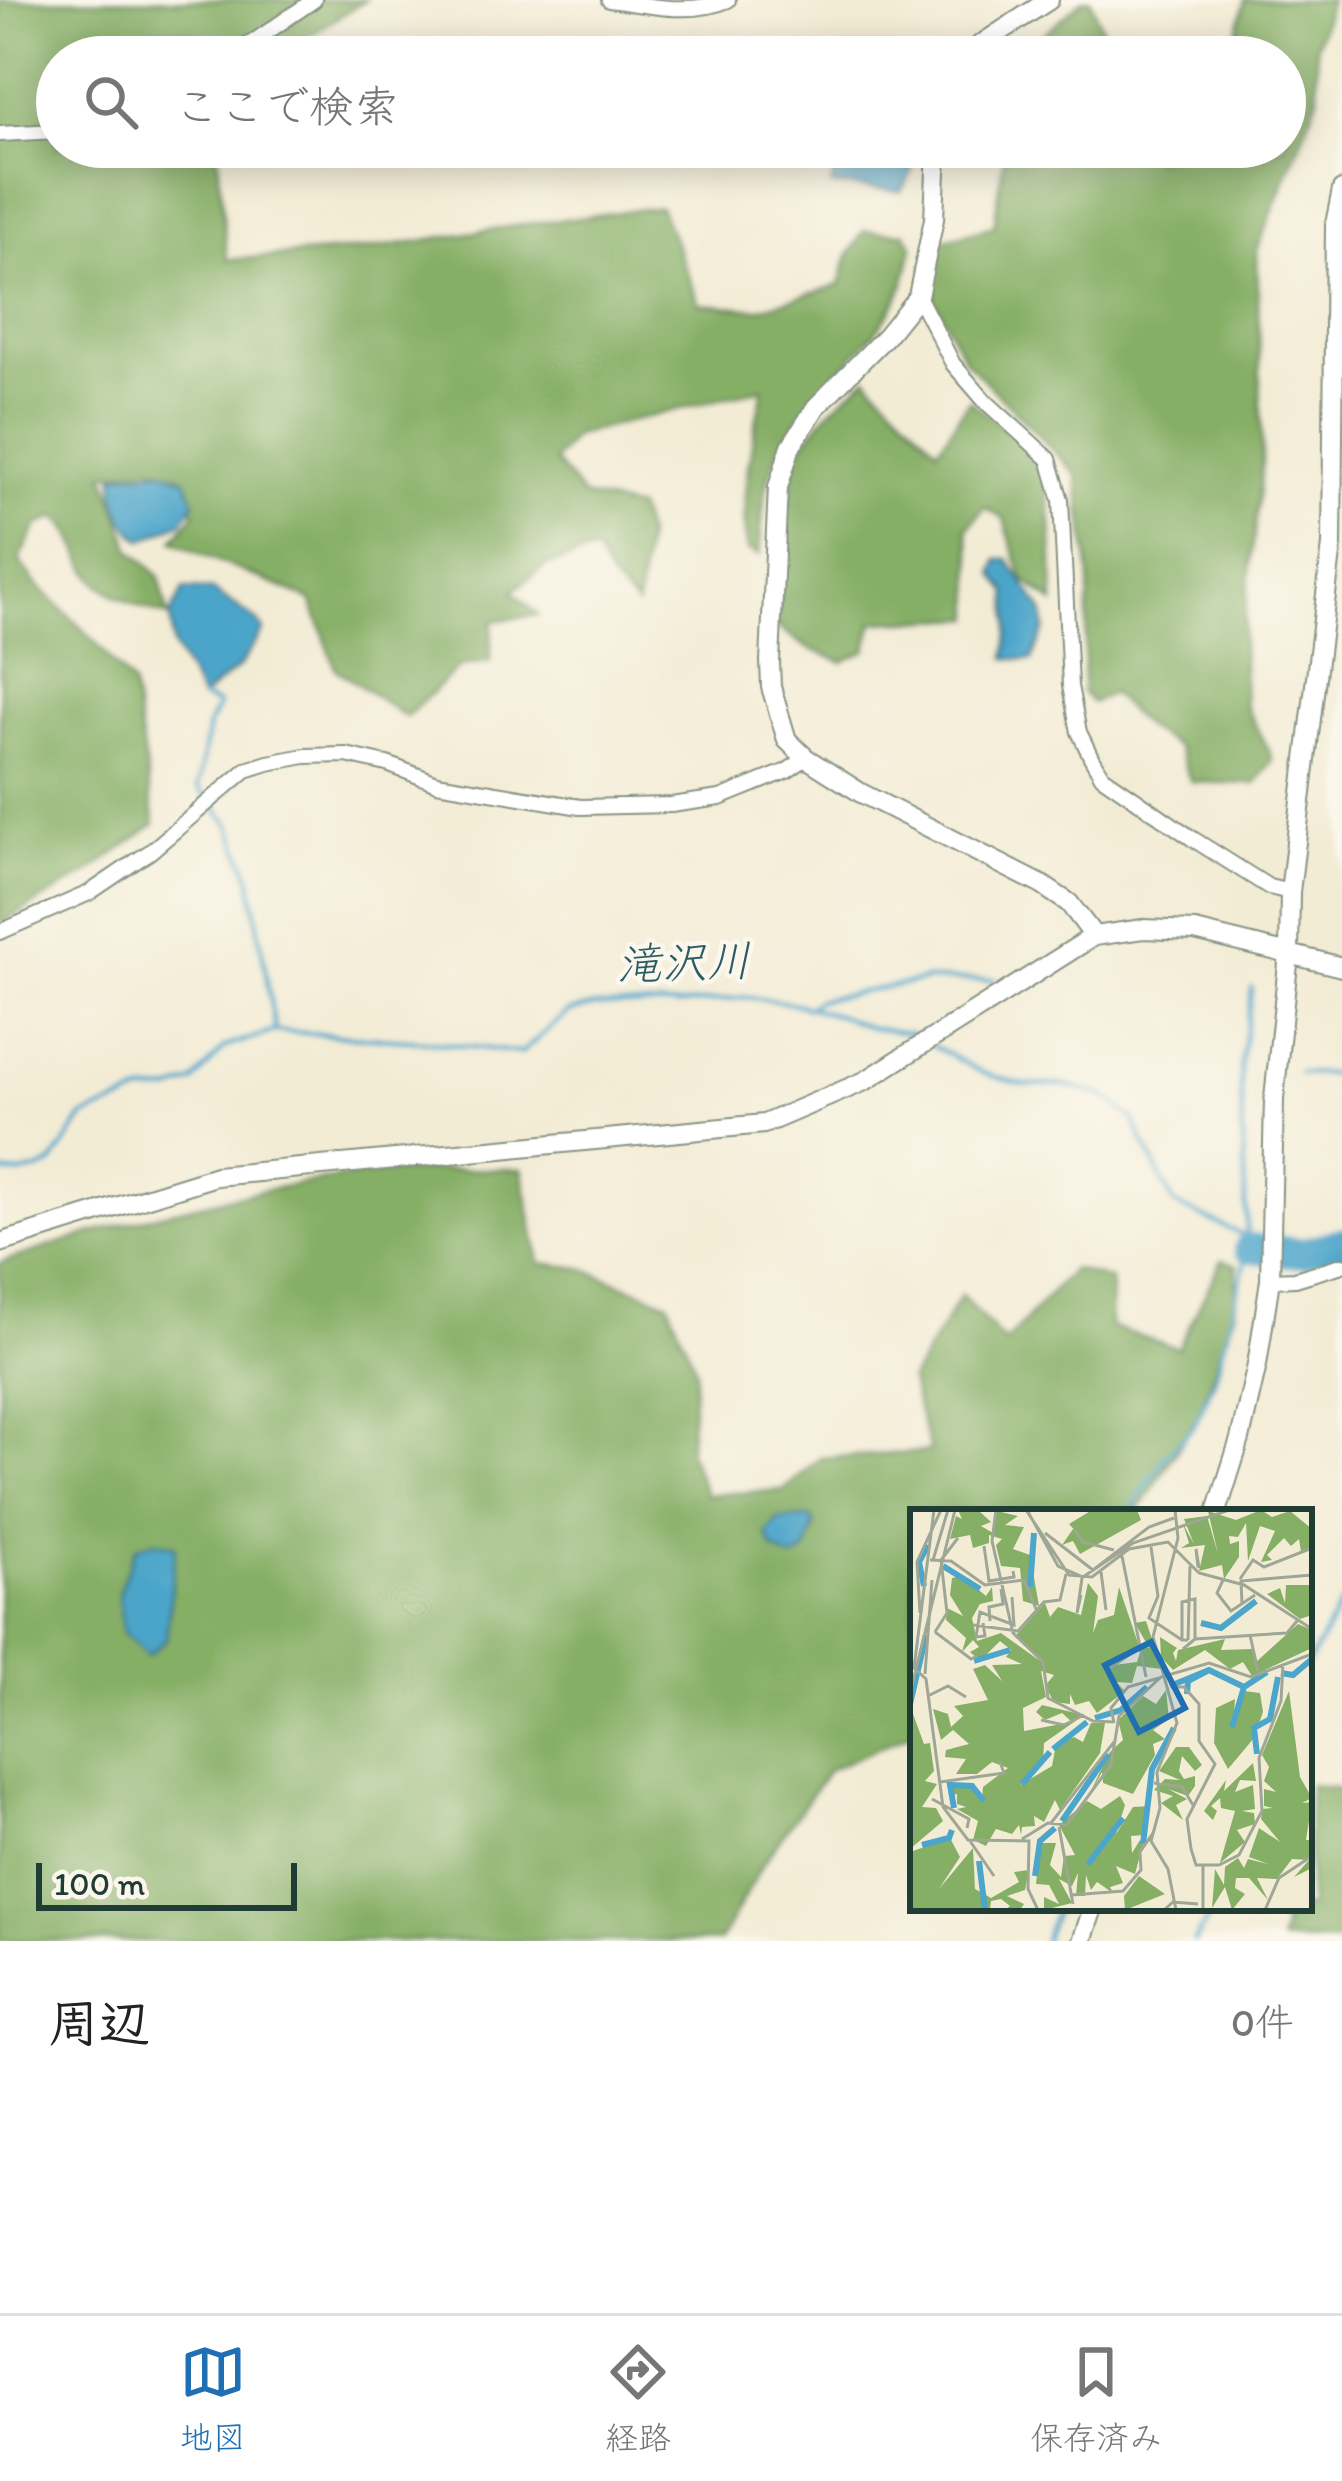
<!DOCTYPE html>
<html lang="ja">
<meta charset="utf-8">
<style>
body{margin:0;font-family:Itim,"Klee One",sans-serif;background:#f6f6f6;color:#222}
.scale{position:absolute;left:36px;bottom:30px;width:261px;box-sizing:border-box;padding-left:12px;border:6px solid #1f3d34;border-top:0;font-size:33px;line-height:42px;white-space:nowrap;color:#1f3d34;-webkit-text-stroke:9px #fbf7ec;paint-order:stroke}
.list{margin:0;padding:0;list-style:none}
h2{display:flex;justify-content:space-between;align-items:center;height:156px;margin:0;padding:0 48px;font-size:51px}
h2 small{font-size:39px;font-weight:400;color:#767676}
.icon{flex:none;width:66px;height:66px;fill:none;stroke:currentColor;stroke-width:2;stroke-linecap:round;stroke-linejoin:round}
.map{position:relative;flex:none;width:1342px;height:1941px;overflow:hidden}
.search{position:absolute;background:#fff;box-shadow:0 6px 30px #0003;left:36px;right:36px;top:36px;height:132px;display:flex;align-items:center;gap:30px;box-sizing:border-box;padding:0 42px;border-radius:66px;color:#767676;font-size:45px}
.sheet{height:372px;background:#fff}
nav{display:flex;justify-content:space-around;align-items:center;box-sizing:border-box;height:168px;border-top:3px solid #e0e0e0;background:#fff;font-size:33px;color:#767676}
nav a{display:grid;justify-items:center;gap:6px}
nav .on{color:#1f6fb2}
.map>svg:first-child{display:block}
.forest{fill:#86af66;stroke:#52764d;stroke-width:3}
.water{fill:#4ca5ca;stroke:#36717f;stroke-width:3}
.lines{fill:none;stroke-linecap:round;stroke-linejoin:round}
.stream{stroke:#4ca5ca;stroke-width:4.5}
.river{stroke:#4ca5ca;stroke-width:30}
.minor-casing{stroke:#899484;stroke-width:18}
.tertiary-casing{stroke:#899484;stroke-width:22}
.minor{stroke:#fff;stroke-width:14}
.tertiary{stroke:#fff;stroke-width:18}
.labels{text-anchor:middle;stroke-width:9;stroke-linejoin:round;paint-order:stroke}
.water-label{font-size:45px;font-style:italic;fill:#2c5c61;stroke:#fbf7ec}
.inset-river{fill:none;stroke:#4ca5ca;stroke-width:6}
.inset-road{fill:none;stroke:#9ea695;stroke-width:3}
.view{fill:#1f6fb2;fill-opacity:0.15;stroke:#1f6fb2;stroke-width:6}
.inset-edge{fill:none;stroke:#1f3d34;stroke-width:6}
</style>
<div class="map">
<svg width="1342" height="1941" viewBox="0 0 1342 1941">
<rect width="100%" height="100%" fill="#fbf7ec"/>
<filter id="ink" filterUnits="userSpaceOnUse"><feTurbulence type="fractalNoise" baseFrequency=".00833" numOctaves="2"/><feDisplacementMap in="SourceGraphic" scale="24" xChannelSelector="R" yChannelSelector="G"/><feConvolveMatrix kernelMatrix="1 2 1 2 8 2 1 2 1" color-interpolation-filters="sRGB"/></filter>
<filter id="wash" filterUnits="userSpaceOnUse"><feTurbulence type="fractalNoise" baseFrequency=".004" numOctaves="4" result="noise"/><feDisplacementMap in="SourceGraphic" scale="48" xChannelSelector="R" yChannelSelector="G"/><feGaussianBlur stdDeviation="2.7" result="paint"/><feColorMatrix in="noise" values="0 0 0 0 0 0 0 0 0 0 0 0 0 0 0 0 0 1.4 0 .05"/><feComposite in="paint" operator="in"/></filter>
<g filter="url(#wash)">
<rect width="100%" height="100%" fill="#f3ecd5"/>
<path class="forest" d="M 0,0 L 365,0 L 276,57 L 57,57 L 57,147 L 217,147 L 227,260 L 369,249 L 520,225 L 660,207 L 700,304 L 758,309 L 840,285 L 847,258 L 864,231 L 905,233 L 913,247 C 909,262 907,279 901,292 C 872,352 807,390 777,455 C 763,485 762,522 759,555 L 747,550 C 738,497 753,440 763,388 L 575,435 L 554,461 L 583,496 L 637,509 L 646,536 L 637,606 L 611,580 L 595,551 L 545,566 L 513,591 L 537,615 L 493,621 L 490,661 L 459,667 L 406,717 L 336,669 L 311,600 C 266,579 217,564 173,540 L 195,514 L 182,476 L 152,467 L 105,474 L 131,549 L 159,576 L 168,616 C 145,609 105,596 91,575 C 76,553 78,533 55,517 L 37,526 L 19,561 L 39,587 L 89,635 L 132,685 L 155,824 L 87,874 L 0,924 Z
M 1083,0 L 1091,0 L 1113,57 L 1007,57 L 1046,32 Z
M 1245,0 L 1330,0 L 1316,46 L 1318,97 L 1257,250 L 1262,463 L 1242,643 L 1245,706 L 1273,760 L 1255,784 L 1191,782 L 1177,747 L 1146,728 L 1111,693 L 1092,703 L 1082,692 L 1090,576 L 1077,475 L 964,359 L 934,299 L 933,263 L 941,241 L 994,226 L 1005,147 L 1148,147 L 1154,161 L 1183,147 L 1285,147 L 1285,57 L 1231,57 Z
M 867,377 L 938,449 L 969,400 C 993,420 1022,438 1039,463 C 1053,484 1053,575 1054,603 L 1023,579 L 1004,519 L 985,507 L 967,529 L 972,560 L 973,618 L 874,622 L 866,651 L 842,662 L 806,647 L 777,627 L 783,536 L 796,452 L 829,411 Z
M 522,1169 L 540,1263 L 581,1268 L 668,1302 L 696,1369 L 688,1451 L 706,1495 L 784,1490 L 820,1458 L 930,1452 L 910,1381 L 961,1295 L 1005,1343 L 1073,1269 L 1111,1280 L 1110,1327 L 1178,1348 L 1222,1260 L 1237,1265 L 1235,1312 L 1199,1414 L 1138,1512 L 913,1512 L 913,1732 L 828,1770 L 761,1866 L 720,1941 L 0,1941 L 0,1263 C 124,1221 254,1185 384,1173 C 430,1168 477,1170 522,1169 Z
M 1309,1785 L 1342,1789 L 1342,1941 L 1280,1941 L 1284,1924 L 1268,1908 L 1309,1908 Z"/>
<path class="water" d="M 854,147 L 910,147 L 912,172 L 901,191 L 831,185 L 835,171 Z
M 162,470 L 186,479 L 195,502 L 182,522 L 143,540 C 123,529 112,496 115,475 Z
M 998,560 L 1008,560 L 1043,611 L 1045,629 L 1032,660 L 1006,658 L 1010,624 L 1008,592 L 994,574 Z
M 184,589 L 212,590 L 256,620 L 264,630 L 240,666 L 201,698 L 173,646 L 170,615 Z
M 812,1518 L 814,1526 L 806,1552 L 792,1559 L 773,1549 L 766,1534 L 778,1519 Z
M 156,1541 L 176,1546 L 166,1639 L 148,1656 L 123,1632 L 118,1594 L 136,1547 Z"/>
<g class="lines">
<path class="stream" d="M 201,698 L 218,705 L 208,726 L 198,787 L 231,826 L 251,880 L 275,1031
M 807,1008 L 818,1000 L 926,980 L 995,980
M 933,1046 L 985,1074 L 1025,1085 L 1061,1085 L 1103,1095 L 1132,1118 L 1174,1204 L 1247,1237 L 1249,1248 L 1214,1381 L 1194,1426 L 1168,1453 L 1137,1500 L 1133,1512
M 1299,1073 L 1342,1074
M 0,1172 L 20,1174 L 40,1170 L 52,1164 L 83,1117 L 144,1093 L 172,1091 L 194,1082 L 225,1047 L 275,1031 L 424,1041 L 521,1053 L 568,1012 L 596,1006 L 683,1005 L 745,997 L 791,1003 L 840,1016 L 870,1028 L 909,1033 L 918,1038
M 1247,1237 L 1240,1068 L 1252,988
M 1309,1662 L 1342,1602
M 1044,1941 L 1056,1908
M 1194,1941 L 1215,1908"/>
<path class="river" d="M 1249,1248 L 1302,1253 L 1342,1242"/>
</g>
</g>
<g filter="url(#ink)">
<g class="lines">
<g class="minor-casing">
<path id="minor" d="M 609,0 C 647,5 691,16 728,0
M 231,57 L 314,0
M 0,134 L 57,131
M 918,296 L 953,364 L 985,401 L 1049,459 L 1061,500 L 1070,686 L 1079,732 L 1092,759 L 1102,776 L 1193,839 L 1269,887 L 1290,892
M 0,932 L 89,893 L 151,851 L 246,770 L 268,763 L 305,756 L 346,755 L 387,764 L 437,783 L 580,807 L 671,805 L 720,798 L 787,771 L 806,758
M 1270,1280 L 1295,1279 L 1342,1265"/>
</g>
<g class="tertiary-casing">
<path id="tertiary" d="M 971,57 L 980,45 L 1049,0
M 937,147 L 934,219 L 918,296 L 886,336 L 816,407 L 791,446 L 778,487 L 770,662 L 771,687 L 787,740 L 806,758 L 861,793 L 1042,885 L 1069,903 L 1094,936
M 0,1243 L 216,1176 L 764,1124 L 865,1081 L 1094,936 L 1143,929 L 1195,931 L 1342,967
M 1217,1512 L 1240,1439 L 1257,1365 L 1270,1280 L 1274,1099 L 1289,954 L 1290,892 L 1332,545 L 1335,224 L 1342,190
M 1082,1941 L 1093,1908"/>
</g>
<use href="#minor" class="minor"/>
<use href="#tertiary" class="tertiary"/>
</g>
</g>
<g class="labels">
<g class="water-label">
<text transform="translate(684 962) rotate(-2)" y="16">滝沢川</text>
</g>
</g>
<g transform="translate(910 1509)">
<rect width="402" height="402" fill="#f3ecd5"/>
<path d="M 48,1 L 68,1 L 81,13 L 71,17 L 83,24 L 87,2 L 108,7 L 95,16 L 114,18 L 103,40 L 120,46 L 129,97 L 113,92 L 110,59 L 91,57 L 86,36 L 92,30 L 79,26 L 79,34 L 63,39 L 60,26 L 40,30 L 46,7 L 52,10 ZM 182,1 L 227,1 L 231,11 L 170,45 L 163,32 L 152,36 L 163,20 L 171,28 L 159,15 ZM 351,1 L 362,8 L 380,2 L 402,20 L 402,37 L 391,43 L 389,30 L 381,37 L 374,29 L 357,46 L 362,51 L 351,53 L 365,22 L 350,17 L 338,52 L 336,14 L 328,28 L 319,27 L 320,35 L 329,32 L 329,48 L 314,70 L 312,56 L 289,62 L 295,36 L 271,39 L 279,34 L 273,15 L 284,35 L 274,10 L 297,7 L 308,45 L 298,2 L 326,11 ZM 52,67 L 76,87 L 82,78 L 83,92 L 70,95 L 62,109 L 67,132 L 91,124 L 130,152 L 106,126 L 135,94 L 140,108 L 148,98 L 171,106 L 178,74 L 188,87 L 183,124 L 188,111 L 204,106 L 209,78 L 229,137 L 204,156 L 227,153 L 232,137 L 239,139 L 225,114 L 236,112 L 252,160 L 227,157 L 222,174 L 206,173 L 215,182 L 187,204 L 179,192 L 165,196 L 160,185 L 160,195 L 144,193 L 135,177 L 144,166 L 131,162 L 136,188 L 113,199 L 114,222 L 162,213 L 152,204 L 135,211 L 126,203 L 132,196 L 174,206 L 134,234 L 133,252 L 110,276 L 142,257 L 146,236 L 164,228 L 173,233 L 181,214 L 195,214 L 190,244 L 150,301 L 145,291 L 134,313 L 124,307 L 125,317 L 112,318 L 111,326 L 109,316 L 102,325 L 86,320 L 76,337 L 63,331 L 68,312 L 47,300 L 56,298 L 47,295 L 47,285 L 39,287 L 39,277 L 61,277 L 72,289 L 73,278 L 98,259 L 82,253 L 67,265 L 46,265 L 56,250 L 35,248 L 36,241 L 59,235 L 43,221 L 31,231 L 23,200 L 38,205 L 41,218 L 53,207 L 44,197 L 78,191 L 63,160 L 75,156 L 92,172 L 82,156 L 112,155 L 96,148 L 101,141 L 90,132 L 70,152 L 60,143 L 69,138 L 63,131 L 52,143 L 56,129 L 36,111 L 37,99 L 53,107 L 40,86 L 42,69 ZM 376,76 L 402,76 L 402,106 L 390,110 L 357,85 L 370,79 L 375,94 ZM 388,115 L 402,121 L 402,139 L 342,167 L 333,153 L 320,160 L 295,141 L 263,161 L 251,148 L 250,128 L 267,139 L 263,144 L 266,152 L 268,141 L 315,130 L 311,141 L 342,140 L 346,153 ZM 256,181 L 259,210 L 243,221 L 255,230 L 243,235 L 245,246 L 223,285 L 193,274 L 192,263 L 179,286 L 199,244 L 213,231 L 208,211 L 233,187 L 246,195 ZM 334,182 L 350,184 L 353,203 L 344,229 L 318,260 L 304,234 L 306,199 L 325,190 L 323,218 ZM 379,182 L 390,268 L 402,289 L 392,294 L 402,293 L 396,331 L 402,331 L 402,359 L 384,368 L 399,351 L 382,350 L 367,370 L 347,369 L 358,391 L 339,369 L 326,369 L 325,379 L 335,385 L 322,401 L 315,378 L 302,399 L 305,360 L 314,376 L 315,358 L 328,349 L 334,359 L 338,350 L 358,355 L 339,348 L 349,319 L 370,333 L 351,310 L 352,300 L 363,299 L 354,297 L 354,280 L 366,283 L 354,272 L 359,258 L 352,246 ZM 3,205 L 14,235 L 20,234 L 24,262 L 15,272 L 27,275 L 12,298 L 26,299 L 33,312 L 0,340 ZM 266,238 L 279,238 L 292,256 L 285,262 L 272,247 L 269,262 L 274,270 L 285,267 L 285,277 L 278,287 L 258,280 L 277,290 L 266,296 L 273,311 L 251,294 L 263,287 L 244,281 L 255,270 L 270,271 L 249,262 ZM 343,254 L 346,272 L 330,271 L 325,283 L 343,276 L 345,300 L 332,302 L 344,304 L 345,315 L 327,321 L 335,333 L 310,354 L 325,302 L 311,299 L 310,289 L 301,297 L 307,302 L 303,311 L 294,302 L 316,271 L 314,282 ZM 210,287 L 215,296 L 206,325 L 223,298 L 240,297 L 234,326 L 221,327 L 222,344 L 230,331 L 233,335 L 225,365 L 206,357 L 213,374 L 200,378 L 203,384 L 187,373 L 181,381 L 176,366 L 175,387 L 166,387 L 168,364 L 162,377 L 149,370 L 162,394 L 134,401 L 134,388 L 149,395 L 139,376 L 126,375 L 131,334 L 146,334 L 140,356 L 151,368 L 154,347 L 165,346 L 149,316 L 177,292 L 191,300 ZM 40,329 L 50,348 L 29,380 L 63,339 L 65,380 L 81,389 L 109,373 L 104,363 L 119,361 L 115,381 L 97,387 L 114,395 L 110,401 L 95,401 L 100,397 L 91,390 L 81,392 L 80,401 L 0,401 L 3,342 ZM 229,367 L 255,385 L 215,401 L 214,387 Z" fill="#86af66"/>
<path class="inset-river" d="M 33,57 L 70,80M 14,77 L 9,53 L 18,36M 120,78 L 124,24M 291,114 L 311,119 L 346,92M 64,152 L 100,141M 371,164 L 383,166 L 402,150M 260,177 L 299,161 L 334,178 L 357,163M 277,185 L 278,172 L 299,161M 0,195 L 16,126M 185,209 L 211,201 L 237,178M 322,218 L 334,178M 143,240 L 177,213M 347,245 L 344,219 L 360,210 L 368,168M 112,275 L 140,243M 44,299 L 40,276 L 62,277 L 74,292M 152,312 L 198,245M 233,335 L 242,260 L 264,219M 12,336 L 39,329 L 42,321M 69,352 L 75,401M 178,355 L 213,309M 125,367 L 130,332 L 145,319"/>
<path class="inset-road" d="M 24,1 L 4,159 L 16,170 L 33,298 L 58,331 L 119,332 L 118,380 L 128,401M 86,1 L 82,32 L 103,124 L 133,153 L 138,189 L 183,212 L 204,213M 116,1 L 159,66 L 182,68 L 219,40 L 258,33 L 289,64 L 334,76 L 402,120M 117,1 L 148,57 L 173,68 L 223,34 L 319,1M 265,1 L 268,29 L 243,128 L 267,214 L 247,263 L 250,299 L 241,332 L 258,360 L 266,401M 164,20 L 173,33 L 204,41M 135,24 L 183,61 L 239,18 L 264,9M 74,37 L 79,72 L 104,68 L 103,62M 241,38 L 248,87 L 239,109 L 272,131M 212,47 L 236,168M 20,51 L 41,52 L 75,76 L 114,71 L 126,100M 23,51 L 38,1M 288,58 L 286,40 L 289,59M 191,63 L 196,101M 330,70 L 343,51 L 354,58 L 402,39M 313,71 L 307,84 L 321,102 L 345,86M 171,86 L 167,104 L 172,69M 332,95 L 331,72 L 402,66M 10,104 L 7,53 L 31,1M 80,112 L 79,98 L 93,95 L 91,80M 73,114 L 75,127 L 66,128 L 70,103 L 104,116 L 102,88M 63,116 L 108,122 L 134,93 L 150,91 L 156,65M 25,123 L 37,104 L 31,51 L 48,29M 25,123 L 61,150 L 67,147M 340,126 L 348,162M 285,130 L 377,124 L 387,112M 278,131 L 280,57M 273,140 L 285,130 L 285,90 L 272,93 L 272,131 L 278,131M 197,161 L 231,138M 15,165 L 22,71M 261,178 L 274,178 L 289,195 L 289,232 L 305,255 L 277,310 L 281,340 L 286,356 L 309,356 L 329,346 L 352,302 L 349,249 L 371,192 L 373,155M 0,185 L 45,1M 18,187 L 38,177 L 56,188M 131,211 L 154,216 L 174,206M 204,214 L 201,199 L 218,178 L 249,169M 30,273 L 94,264 L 90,253M 244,274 L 272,278 L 283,296M 22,290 L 59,310 L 57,319M 141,314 L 204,233M 149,318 L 163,395M 112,330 L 138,314 L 157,316 L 201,256 L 209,207 L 251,168 L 299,154 L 341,168 L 402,145M 60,332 L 84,367M 293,356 L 293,401M 162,386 L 213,382 L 231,361 L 230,343 L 243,324M 254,401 L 263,393 L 288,395M 355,401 L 369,369 L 402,347"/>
<path class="view" d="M 241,133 L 275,199 L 229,223 L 195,156 Z"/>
<rect width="402" height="402" class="inset-edge"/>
</g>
</svg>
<div class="scale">100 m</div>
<div class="search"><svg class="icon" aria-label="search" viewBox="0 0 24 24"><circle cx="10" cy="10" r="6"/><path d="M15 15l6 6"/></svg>ここで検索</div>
</div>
<section class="sheet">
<h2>周辺<small>0件</small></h2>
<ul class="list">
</ul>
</section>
<nav>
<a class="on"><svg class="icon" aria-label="map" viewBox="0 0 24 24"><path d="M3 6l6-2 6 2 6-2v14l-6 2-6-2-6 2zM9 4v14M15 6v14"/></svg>地図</a>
<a><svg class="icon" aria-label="directions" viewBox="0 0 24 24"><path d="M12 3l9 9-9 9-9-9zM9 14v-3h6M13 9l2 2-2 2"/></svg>経路</a>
<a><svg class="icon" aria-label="saved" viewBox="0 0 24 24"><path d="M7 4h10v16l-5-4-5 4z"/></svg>保存済み</a>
</nav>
